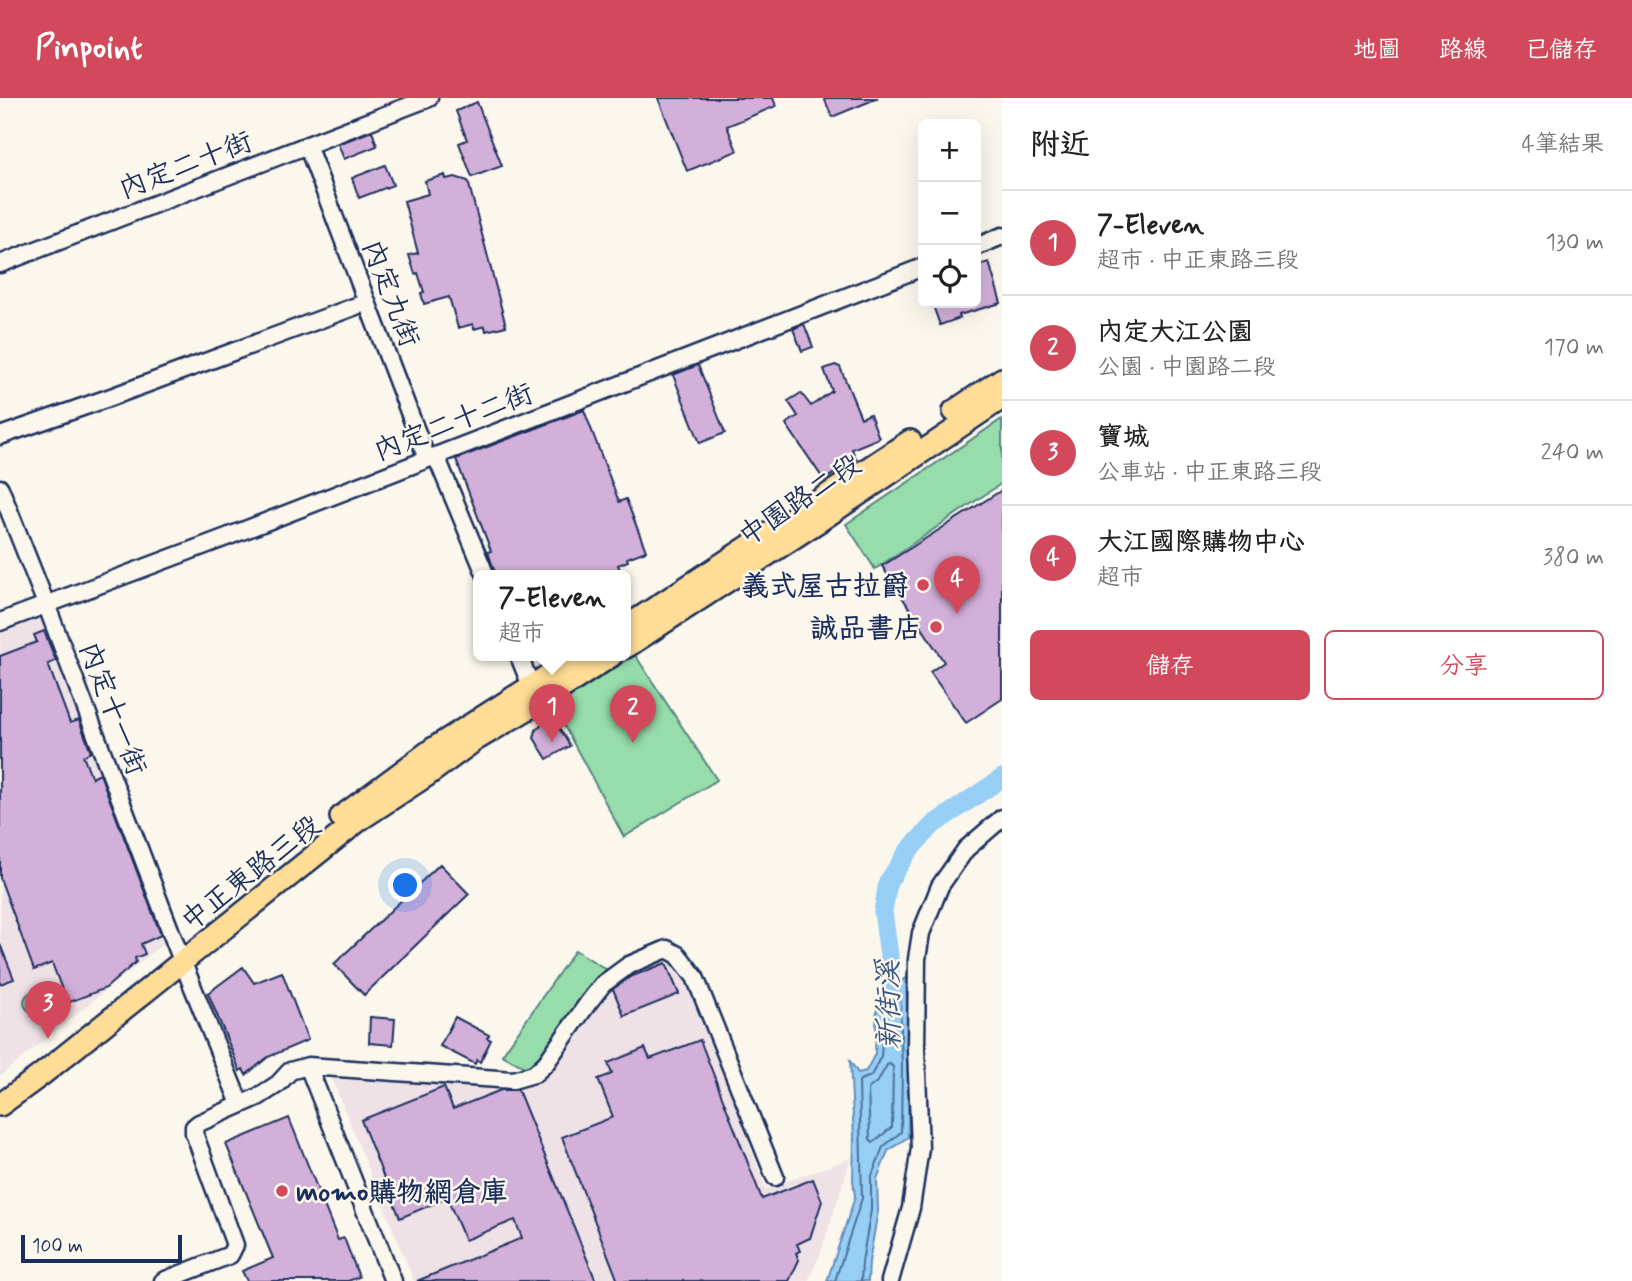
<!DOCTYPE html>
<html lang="zh-TW">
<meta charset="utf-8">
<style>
body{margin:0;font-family:Mynerve,"LXGW WenKai TC",sans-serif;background:#f6f6f6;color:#222}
.controls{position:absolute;right:21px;top:21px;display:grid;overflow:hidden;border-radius:10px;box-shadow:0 7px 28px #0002}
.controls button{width:63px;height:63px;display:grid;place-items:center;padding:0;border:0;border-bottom:2px solid #e0e0e0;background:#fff;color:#222;font:35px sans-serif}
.scale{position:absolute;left:21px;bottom:18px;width:161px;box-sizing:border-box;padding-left:7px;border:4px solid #1b2f5e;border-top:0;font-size:19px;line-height:24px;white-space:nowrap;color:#1b2f5e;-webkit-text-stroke:5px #fbf7ec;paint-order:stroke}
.you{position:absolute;left:406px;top:788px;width:24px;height:24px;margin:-18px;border:5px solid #fff;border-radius:50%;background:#1a73e8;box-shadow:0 0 0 10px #1a73e833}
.badge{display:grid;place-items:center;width:46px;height:46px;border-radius:50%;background:#d1495b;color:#fff;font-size:23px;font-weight:700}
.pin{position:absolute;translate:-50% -58px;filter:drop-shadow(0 2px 4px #0008)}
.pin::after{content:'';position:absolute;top:37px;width:24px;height:21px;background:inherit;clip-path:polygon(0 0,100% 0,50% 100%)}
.popup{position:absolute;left:473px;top:472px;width:158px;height:91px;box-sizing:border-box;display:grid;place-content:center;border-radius:10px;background:#fff;filter:drop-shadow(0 2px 5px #0005);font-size:23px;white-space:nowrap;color:#767676}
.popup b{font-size:26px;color:#222}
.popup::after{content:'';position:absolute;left:50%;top:100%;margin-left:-14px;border:14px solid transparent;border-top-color:#fff}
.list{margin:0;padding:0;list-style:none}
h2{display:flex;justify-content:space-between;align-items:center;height:91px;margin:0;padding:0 28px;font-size:30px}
h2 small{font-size:23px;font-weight:400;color:#767676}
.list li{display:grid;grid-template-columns:46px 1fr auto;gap:21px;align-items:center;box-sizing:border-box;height:105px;padding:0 28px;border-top:2px solid #e0e0e0}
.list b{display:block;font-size:26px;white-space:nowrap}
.list p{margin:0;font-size:23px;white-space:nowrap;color:#767676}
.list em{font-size:23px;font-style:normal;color:#767676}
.actions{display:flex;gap:14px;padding:21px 28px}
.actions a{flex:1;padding:16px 0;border:2px solid #d1495b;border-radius:10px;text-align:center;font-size:24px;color:#d1495b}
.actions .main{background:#d1495b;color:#fff}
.icon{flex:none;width:38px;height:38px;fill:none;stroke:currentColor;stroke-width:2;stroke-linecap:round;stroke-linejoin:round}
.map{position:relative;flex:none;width:1002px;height:1183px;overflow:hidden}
header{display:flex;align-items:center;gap:42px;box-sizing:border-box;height:98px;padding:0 35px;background:#d1495b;color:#fff}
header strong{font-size:33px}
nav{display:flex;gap:38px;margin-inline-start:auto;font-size:24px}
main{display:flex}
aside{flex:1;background:#fff}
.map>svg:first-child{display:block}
.built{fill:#efe2e7}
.green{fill:#96ddab;stroke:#588684;stroke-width:2}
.water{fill:#96cef5;stroke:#658eb9;stroke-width:2}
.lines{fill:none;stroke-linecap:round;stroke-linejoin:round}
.shore{stroke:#4c6f9a;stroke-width:2}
.river{stroke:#96cef5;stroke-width:19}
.building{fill:#d3b0da;stroke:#1b2f5e;stroke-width:2}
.minor-casing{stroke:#1b2f5e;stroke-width:21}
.major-casing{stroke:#1b2f5e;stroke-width:26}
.minor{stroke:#fbf7ec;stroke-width:16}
.major{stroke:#ffdd96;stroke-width:21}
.poi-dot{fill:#d1495b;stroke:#fbf7ec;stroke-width:2.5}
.labels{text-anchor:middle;stroke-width:5;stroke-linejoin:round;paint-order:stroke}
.street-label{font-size:28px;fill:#1b2f5e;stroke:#fbf7ec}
.poi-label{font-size:28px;font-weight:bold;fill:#1b2f5e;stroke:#fbf7ec;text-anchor:end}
.water-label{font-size:30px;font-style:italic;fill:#3a5784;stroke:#fbf7ec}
</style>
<header>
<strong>Pinpoint</strong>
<nav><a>地圖</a><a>路線</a><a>已儲存</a></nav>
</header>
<main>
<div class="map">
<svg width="1002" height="1183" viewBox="0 0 1002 1183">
<rect width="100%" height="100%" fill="#fbf7ec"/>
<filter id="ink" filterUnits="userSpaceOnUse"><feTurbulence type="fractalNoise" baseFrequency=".0143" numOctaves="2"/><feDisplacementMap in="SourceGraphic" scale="14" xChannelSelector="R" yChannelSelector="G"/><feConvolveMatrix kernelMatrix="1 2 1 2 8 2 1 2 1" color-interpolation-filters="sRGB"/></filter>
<g filter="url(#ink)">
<path class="built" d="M 41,515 L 170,840 L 0,978 L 0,531 Z
M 660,860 L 672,860 L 685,872 L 766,1091 L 851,1060 L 820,1157 L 808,1183 L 414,1183 L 332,981 L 527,989 L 577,938 L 608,890 L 620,878 Z"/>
<path class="green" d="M 1002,321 L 1002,385 L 875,471 L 846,426 Z
M 635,557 L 717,682 L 624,739 L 554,609 Z
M 575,852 L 609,873 L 543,957 L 526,970 L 502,957 Z
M24 904a10 10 0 1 1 20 0a10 10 0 1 1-20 0Z"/>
<path class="water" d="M 906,879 L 909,968 L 908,1039 L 888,1053 L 877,1081 L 878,1113 L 869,1164 L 868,1183 L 827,1183 L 855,1099 L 853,1081 L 854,1039 L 850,963 L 858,975 L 866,973 L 875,956 L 877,908 Z"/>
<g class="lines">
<path class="shore" d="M 890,966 L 893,969 L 892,1029 L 875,1043 L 873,1044 L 870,1041 L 868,991 L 878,983 L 887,967 Z
M 835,1183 L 862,1100 L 859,984 L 860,982 L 871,978 L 881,958 L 884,912 L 897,900 L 900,903 L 902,968 L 901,1034 L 883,1049 L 871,1080 L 871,1112 L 862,1164 L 861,1183"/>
<path class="river" d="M 891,919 L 889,857 L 883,814 L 888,784 L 909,752 L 934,726 L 1002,680"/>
</g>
<path class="building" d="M 658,0 L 773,0 L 776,8 L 727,28 L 737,53 L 687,73 Z
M 824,0 L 878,0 L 832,19 Z
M 477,4 L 502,68 L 472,79 L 459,45 L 467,42 L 456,13 Z
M 372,33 L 377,48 L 344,61 L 338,46 Z
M 385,67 L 393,87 L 359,100 L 352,80 Z
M 445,77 L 446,81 L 455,79 L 468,83 L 506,228 L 486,233 L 485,228 L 474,231 L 473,226 L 458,230 L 449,199 L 424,206 L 421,195 L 424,194 L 418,175 L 415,176 L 409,157 L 418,155 L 404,103 L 428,96 L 425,83 Z
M 989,164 L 1001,205 L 959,217 L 960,220 L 940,227 L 932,205 L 976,205 L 976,168 Z
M 804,226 L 813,249 L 802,253 L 793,231 Z
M 698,267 L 725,335 L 700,345 L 673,277 Z
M 835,267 L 840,269 L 861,320 L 870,316 L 879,340 L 852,351 L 856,361 L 824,382 L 786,326 L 798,318 L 788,303 L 801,295 L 811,308 L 832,293 L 824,271 Z
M 584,312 L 619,404 L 626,401 L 646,453 L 627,460 L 628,463 L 618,467 L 623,478 L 496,478 L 488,454 L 491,453 L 456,361 Z
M 1002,392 L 1002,601 L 966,625 L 930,574 L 944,564 L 882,468 Z
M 44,533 L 56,563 L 48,566 L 70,625 L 79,622 L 91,654 L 83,658 L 92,680 L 100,676 L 161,837 L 141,846 L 145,856 L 135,860 L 136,864 L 106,890 L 67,905 L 52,865 L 34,872 L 0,780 L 0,558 L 37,544 L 34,537 Z
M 555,623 L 570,648 L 547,661 L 534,640 L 536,632 L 543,625 Z
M 440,766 L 469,796 L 364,897 L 334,866 Z
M 0,846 L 14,881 L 0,886 Z
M 666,865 L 679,896 L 624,918 L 613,891 L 630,879 Z
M 243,869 L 254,885 L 282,874 L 308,942 L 268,959 L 246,977 L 243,971 L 240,973 L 208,895 Z
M 370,919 L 395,921 L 393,947 L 369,945 Z
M 455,919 L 489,937 L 487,940 L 491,942 L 480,964 L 477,962 L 475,966 L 440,948 Z
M 700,942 L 762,1101 L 813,1081 L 822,1103 L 810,1140 L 797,1146 L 800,1153 L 796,1155 L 799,1162 L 789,1183 L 618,1183 L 562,1039 L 613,1019 L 598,981 L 612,976 L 608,965 L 645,950 L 650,961 Z
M 444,989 L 453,1011 L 501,992 L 518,992 L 596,1183 L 417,1183 L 522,1140 L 515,1122 L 465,1142 L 447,1100 L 400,1120 L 361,1022 Z
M 289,1020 L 338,1142 L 344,1140 L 359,1179 L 348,1183 L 247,1183 L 242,1173 L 273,1160 L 226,1046 Z"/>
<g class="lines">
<g class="minor-casing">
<path id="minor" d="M 307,47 L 427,361
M 976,149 L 1002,138
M 0,166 L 429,0
M 0,338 L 111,299 L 367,204
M 436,358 L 486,478
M 0,390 L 46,506 L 177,850 L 240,1006
M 0,524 L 224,440 L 923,169
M 519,558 L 531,588 L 540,595
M 308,968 L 393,1183
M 163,1183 L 230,1157 L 235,1147 L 194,1035 L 194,1029 L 199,1025 L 258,999 L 278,986 L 290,973 L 308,968 L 513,982 L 534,976 L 546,965 L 588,905 L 603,886 L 629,867 L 667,851 L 678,857 L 695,879 L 775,1079
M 890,1183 L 911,1110 L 920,1050 L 916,951 L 917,861 L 921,835 L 940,788 L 966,751 L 1002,720"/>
</g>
<g class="major-casing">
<path id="major" d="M 954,313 L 1002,281
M 626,529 L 910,343
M 626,549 L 819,423 L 1002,300
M 341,719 L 434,650 L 579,558
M 0,1007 L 41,977 L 359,722 L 426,678 L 475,642 L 546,600 L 611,558"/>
</g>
<use href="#minor" class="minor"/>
<use href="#major" class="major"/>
</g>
</g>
<g class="poi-dot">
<circle cx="923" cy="487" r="7"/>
<circle cx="936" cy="529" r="7"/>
<circle cx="282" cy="1093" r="7"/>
</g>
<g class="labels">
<g class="street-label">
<text transform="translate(185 66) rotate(-21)" y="10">內定二十街</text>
<text transform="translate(392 195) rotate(69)" y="10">內定九街</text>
<text transform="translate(453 323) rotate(-21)" y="10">內定二十二街</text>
<text transform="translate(799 401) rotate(-34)" y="10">中園路二段</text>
<text transform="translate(114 610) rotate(69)" y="10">內定十一街</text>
<text transform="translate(250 774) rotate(-38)" y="10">中正東路三段</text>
</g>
<g class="poi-label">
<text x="909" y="497">義式屋古拉爵</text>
<text x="922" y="539">誠品書店</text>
<text x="296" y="1103" text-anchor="start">momo購物網倉庫</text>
</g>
<g class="water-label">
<text transform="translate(888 907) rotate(-91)" y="10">新街溪</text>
</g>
</g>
</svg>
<div class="controls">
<button>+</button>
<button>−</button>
<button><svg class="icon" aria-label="locate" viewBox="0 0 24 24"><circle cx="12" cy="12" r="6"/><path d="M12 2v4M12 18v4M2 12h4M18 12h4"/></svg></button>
</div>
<div class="scale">100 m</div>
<div class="you"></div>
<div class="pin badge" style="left:552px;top:644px">1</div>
<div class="popup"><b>7-Eleven</b>超市</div>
<div class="pin badge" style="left:633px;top:645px">2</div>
<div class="pin badge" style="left:48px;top:941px">3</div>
<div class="pin badge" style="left:957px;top:516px">4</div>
</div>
<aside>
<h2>附近<small>4筆結果</small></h2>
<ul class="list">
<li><span class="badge">1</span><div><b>7-Eleven</b><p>超市 · 中正東路三段</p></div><em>130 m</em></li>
<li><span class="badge">2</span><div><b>內定大江公園</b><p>公園 · 中園路二段</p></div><em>170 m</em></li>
<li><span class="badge">3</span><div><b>寶城</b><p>公車站 · 中正東路三段</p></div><em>240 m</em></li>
<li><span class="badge">4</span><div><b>大江國際購物中心</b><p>超市</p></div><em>380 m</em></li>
</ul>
<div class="actions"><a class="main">儲存</a><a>分享</a></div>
</aside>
</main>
